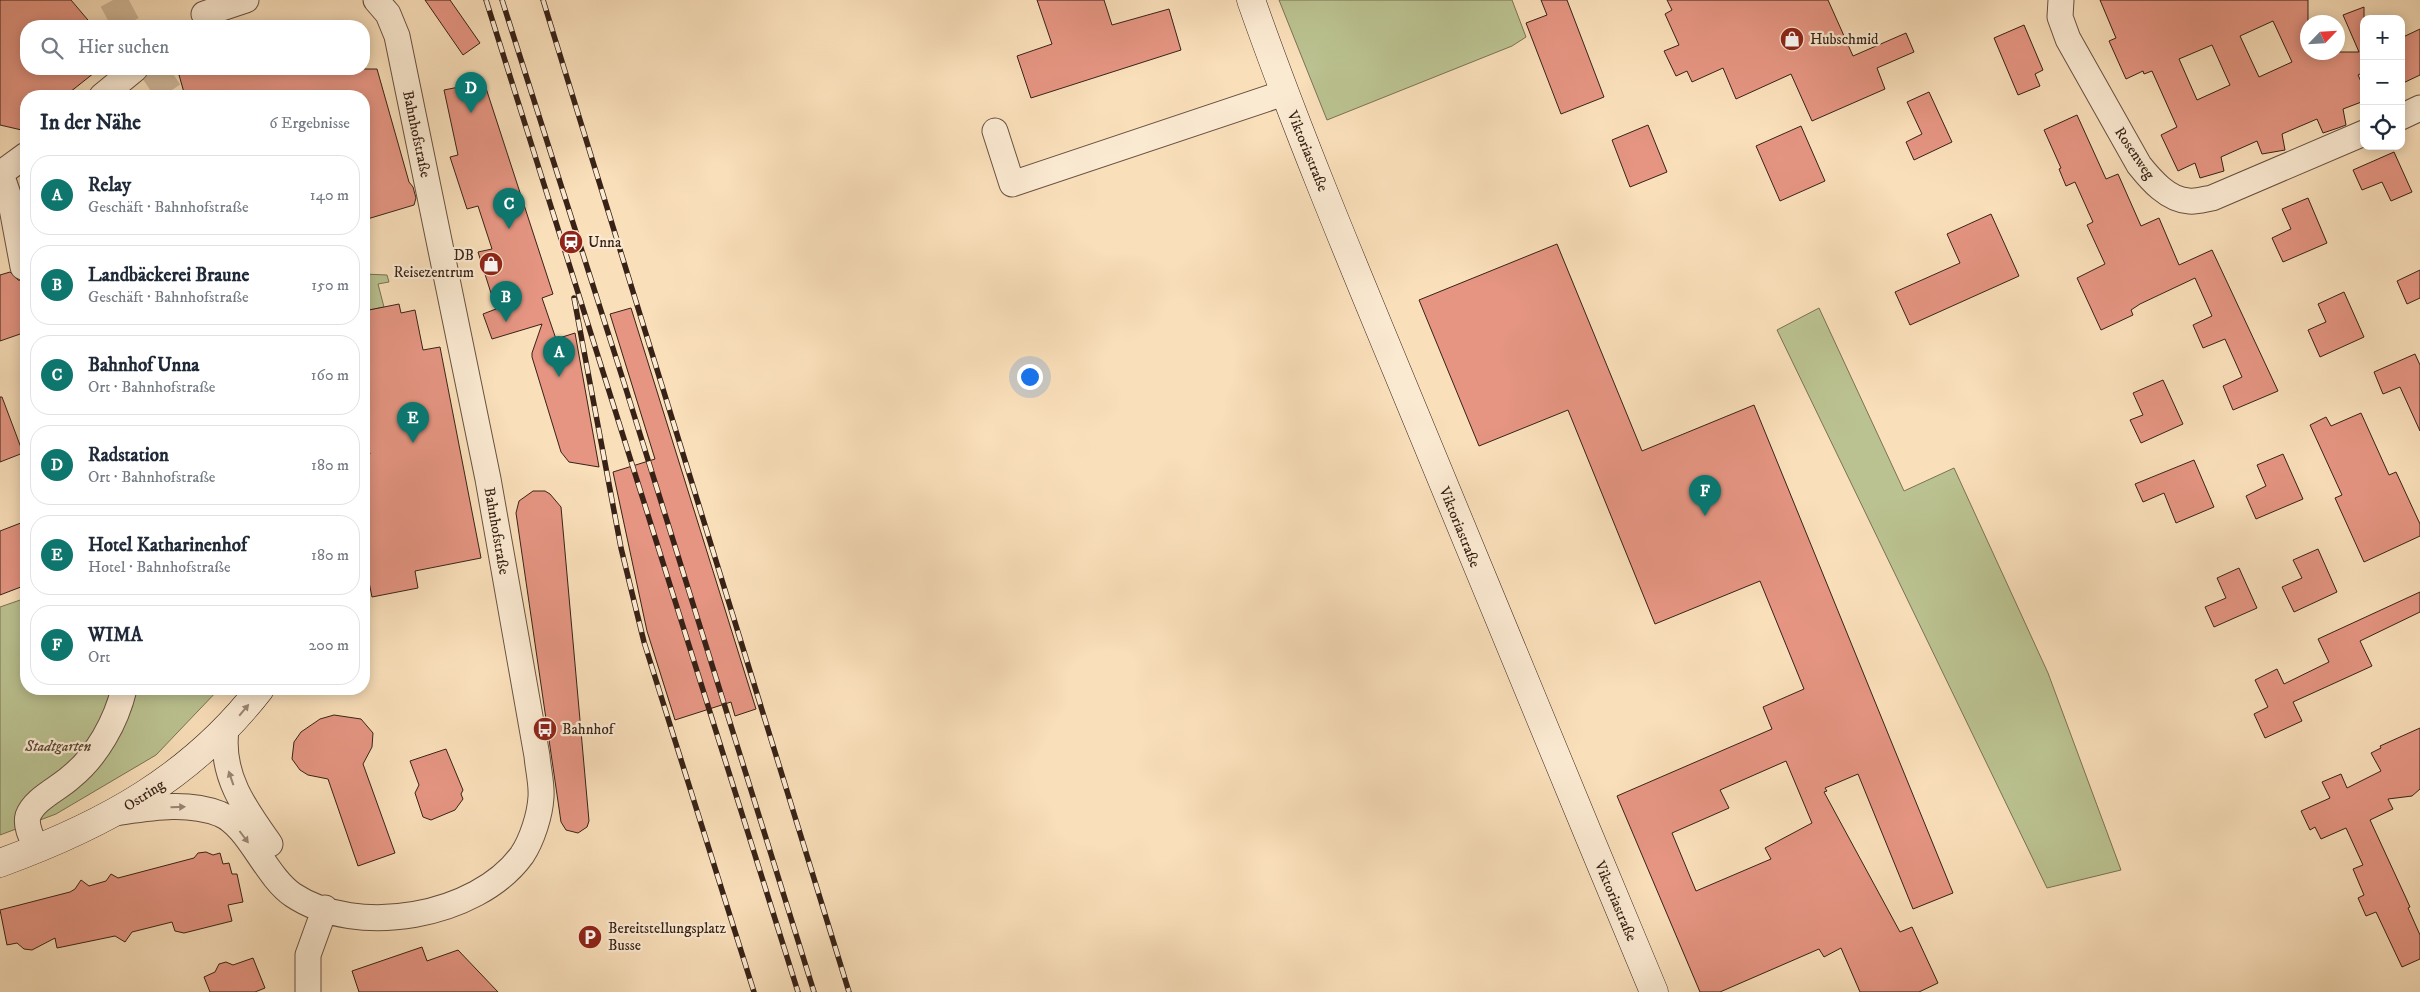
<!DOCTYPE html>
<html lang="de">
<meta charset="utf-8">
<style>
body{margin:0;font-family:"IM FELL DW Pica",serif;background:#f2f2f3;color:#1f2937}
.controls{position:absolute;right:15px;top:15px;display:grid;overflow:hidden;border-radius:10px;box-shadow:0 2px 12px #0003}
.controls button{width:45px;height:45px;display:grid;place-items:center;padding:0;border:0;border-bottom:1px solid #e0e1e3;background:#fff;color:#1f2937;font:25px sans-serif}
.compass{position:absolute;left:2300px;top:15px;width:45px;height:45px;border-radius:50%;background:#fff;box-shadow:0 2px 12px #0003;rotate:65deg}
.you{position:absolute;left:1029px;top:376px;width:18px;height:18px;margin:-12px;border:4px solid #fff;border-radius:50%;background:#1a73e8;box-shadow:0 0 0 8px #1a73e833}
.badge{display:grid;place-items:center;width:32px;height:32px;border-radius:50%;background:#0f766e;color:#fff;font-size:16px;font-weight:700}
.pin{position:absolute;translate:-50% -41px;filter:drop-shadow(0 1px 2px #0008)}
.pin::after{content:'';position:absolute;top:26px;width:18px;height:15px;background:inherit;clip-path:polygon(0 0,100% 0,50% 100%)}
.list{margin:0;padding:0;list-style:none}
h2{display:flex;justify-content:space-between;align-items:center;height:65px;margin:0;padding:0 20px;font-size:21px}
h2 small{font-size:16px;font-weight:400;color:#747a83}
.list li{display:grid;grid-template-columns:32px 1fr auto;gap:15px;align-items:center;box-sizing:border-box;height:80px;margin:0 10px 10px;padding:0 10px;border:1px solid #e0e1e3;border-radius:20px}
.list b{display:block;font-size:19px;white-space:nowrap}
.list p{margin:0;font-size:16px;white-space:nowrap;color:#747a83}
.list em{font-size:16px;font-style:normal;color:#747a83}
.icon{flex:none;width:28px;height:28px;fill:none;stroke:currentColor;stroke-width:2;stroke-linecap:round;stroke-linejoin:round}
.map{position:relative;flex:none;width:2420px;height:992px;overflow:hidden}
.search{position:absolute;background:#fff;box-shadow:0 2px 12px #0003;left:20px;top:20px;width:350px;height:55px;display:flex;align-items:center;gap:12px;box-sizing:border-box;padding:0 18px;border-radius:20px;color:#747a83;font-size:19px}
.panel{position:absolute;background:#fff;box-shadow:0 2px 12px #0003;left:20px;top:90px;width:350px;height:605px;border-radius:20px}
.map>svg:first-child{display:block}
.green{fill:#bbc291;stroke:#7a7254}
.building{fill:#e59582;stroke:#382217;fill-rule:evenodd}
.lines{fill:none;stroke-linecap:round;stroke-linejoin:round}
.secondary-tunnel{stroke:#d2b999;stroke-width:28;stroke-dasharray:28 14;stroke-linecap:butt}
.street-casing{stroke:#685140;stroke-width:27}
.secondary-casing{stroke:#382217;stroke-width:29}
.street{stroke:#fbead2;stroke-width:25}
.secondary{stroke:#fbead2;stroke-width:28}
.rail-casing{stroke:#382217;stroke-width:5.5}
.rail{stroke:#fbead2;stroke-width:4;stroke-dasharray:11;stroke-linecap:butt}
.oneway{fill:#9a8674}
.labels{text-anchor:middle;stroke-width:4.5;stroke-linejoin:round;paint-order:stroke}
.poi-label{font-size:15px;fill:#382217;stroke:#fbead2;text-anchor:start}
.street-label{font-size:15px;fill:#382217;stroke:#fbead2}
.park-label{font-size:15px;font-style:italic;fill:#594a36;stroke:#fbead2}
</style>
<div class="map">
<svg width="2420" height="992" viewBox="0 0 2420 992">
<rect width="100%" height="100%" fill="#f9dfba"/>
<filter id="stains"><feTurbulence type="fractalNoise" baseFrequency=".004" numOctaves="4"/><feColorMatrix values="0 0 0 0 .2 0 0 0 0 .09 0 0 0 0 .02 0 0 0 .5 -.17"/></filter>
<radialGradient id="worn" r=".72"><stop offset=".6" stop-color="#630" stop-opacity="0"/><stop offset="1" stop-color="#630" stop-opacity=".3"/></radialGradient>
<path class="green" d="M 1279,0 L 1512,0 L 1526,37 L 1512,46 L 1327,120 Z
M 364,274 L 387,275 L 389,282 L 378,284 L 384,307 L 364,311 Z
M 1819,308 L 1904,491 L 1954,468 L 2048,673 L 2121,870 L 2047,888 L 1777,330 Z
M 26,598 L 26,689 L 219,689 L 156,755 L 56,814 L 0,835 L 0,607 Z"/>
<path class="building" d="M 0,0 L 71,0 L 93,26 L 26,26 L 26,69 L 99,69 L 65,96 L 26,96 L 26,131 L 0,125 Z
M 425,0 L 450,0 L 480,43 L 463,55 Z
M 1037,0 L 1104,0 L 1112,25 L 1169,9 L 1181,50 L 1031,98 L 1017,56 L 1052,44 Z
M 1541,0 L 1567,0 L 1604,97 L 1561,114 L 1526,23 L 1547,15 Z
M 1667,0 L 1828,0 L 1853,56 L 1906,33 L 1914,52 L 1877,68 L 1885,89 L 1812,121 L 1791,74 L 1736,99 L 1723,68 L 1692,82 L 1687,71 L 1676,76 L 1664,51 L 1679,45 L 1665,14 L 1672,10 Z
M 2100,0 L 2308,0 L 2308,52 L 2359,52 L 2343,15 L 2364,7 L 2364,72 L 2358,75 L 2364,88 L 2364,101 L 2343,109 L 2346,125 L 2338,128 L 2323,133 L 2317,119 L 2282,134 L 2285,150 L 2262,154 L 2257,141 L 2221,157 L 2224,171 L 2200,178 L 2195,163 L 2178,171 L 2161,135 L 2177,127 L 2152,71 L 2144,74 L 2143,71 L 2126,79 L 2109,41 L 2116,38 ZM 2273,21 L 2292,62 L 2259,77 L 2240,36 ZM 2212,45 L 2230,85 L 2197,100 L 2179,59 Z
M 2024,25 L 2043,70 L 2035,74 L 2040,86 L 2018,95 L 1994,38 Z
M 2420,29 L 2420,75 L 2401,84 L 2401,38 Z
M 199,69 L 377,69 L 409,182 L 413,187 L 416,198 L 414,205 L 364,220 L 364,96 L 185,96 L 179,75 Z
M 484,82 L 553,294 L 542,298 L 556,339 L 575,333 L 599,467 L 569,462 L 561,452 L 532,357 L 532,353 L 542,324 L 492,339 L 483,314 L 496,309 L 478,252 L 492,249 L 478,206 L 467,209 L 450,157 L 458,155 L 444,90 Z
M 1929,92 L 1952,142 L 1914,160 L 1906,142 L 1922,134 L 1907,102 Z
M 2077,115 L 2106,179 L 2118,174 L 2141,226 L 2159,218 L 2179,265 L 2212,250 L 2278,391 L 2233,410 L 2223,386 L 2242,377 L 2225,339 L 2203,348 L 2193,325 L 2212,316 L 2195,278 L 2140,304 L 2131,310 L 2133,315 L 2101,330 L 2077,278 L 2105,264 L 2087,225 L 2093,222 L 2075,182 L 2066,186 L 2059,169 L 2061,168 L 2044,130 Z
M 1648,125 L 1667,172 L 1630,187 L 1612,140 Z
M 1801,126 L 1825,181 L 1780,201 L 1756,146 Z
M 2394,152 L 2412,192 L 2391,201 L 2382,182 L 2362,190 L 2353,170 Z
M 2308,198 L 2327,243 L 2283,262 L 2272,238 L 2291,229 L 2282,209 Z
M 1991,214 L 2019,276 L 1910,325 L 1895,292 L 1960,263 L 1947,234 Z
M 1557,244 L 1642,451 L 1754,405 L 1953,893 L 1913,909 L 1858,774 L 1825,788 L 1827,791 L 1824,792 L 1900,932 L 1912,927 L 1938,983 L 1919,992 L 1860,992 L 1841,948 L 1824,957 L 1819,949 L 1720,992 L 1700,992 L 1617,796 L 1772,729 L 1763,707 L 1804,689 L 1760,581 L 1655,624 L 1568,410 L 1479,446 L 1419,300 ZM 1786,761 L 1812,823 L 1765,848 L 1771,859 L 1696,891 L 1672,833 L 1729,808 L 1720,790 Z
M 2420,270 L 2420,298 L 2407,304 L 2397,281 Z
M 10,272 L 18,280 L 26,281 L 26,332 L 0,341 L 0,275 Z
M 2344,292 L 2364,337 L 2320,357 L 2308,330 L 2326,322 L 2318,304 Z
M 399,304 L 401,313 L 415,310 L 423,350 L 440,347 L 481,558 L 415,571 L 418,588 L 372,597 L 364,557 L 364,545 L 368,544 L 364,508 L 369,507 L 364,483 L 364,455 L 370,454 L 364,433 L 364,311 Z
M 631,308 L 756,709 L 735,716 L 731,702 L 675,720 L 647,631 L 613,472 L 655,459 L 610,314 Z
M 2415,354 L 2420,365 L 2420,431 L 2400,387 L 2383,394 L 2374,372 Z
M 2163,380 L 2183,424 L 2141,443 L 2130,420 L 2143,415 L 2133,393 Z
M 0,397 L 2,397 L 23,453 L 0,462 Z
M 2361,413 L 2389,475 L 2396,472 L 2420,524 L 2420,536 L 2364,562 L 2335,498 L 2342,495 L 2310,425 L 2326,417 L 2331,426 Z
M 2283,454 L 2303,499 L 2256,519 L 2246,496 L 2266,486 L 2257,465 Z
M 2194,460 L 2214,507 L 2176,523 L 2164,493 L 2143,502 L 2135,484 Z
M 533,491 L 545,491 L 550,494 L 561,507 L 589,821 L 587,827 L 578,833 L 566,830 L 561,822 L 516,513 L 519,501 Z
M 26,521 L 26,585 L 0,595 L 0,531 Z
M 2318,549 L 2337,592 L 2294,612 L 2282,587 L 2302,578 L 2293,560 Z
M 2239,568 L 2257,608 L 2214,627 L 2205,607 L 2226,598 L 2217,578 Z
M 2420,592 L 2420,612 L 2360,641 L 2372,666 L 2293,702 L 2302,721 L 2265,738 L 2254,714 L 2268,707 L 2255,680 L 2277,669 L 2284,684 L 2329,662 L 2318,639 Z
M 334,715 L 361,719 L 373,733 L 372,747 L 363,764 L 395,853 L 358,866 L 328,779 L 308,775 L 300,770 L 292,759 L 294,742 L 301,732 L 320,719 Z
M 2420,728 L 2420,789 L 2412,796 L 2388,799 L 2393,809 L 2370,820 L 2406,898 L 2410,907 L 2408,908 L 2420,935 L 2420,959 L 2402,967 L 2376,912 L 2366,916 L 2358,898 L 2364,895 L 2353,869 L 2363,865 L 2346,828 L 2321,839 L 2315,827 L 2310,830 L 2301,811 L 2330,798 L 2322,782 L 2341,774 L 2347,788 L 2381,771 L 2371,753 L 2381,748 L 2380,746 Z
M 446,749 L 463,790 L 461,794 L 463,799 L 455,810 L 431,820 L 423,817 L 415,793 L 419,785 L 410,761 Z
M 206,852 L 213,855 L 220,853 L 223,864 L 229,863 L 232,874 L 237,874 L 243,902 L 228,905 L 232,921 L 184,933 L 175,931 L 172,922 L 132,932 L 125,942 L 115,936 L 57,948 L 55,938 L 32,950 L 24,949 L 17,943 L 7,945 L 0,910 L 70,892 L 75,889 L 81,880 L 89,886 L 106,881 L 111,874 L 118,878 L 194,858 L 198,853 Z
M 422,947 L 427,961 L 458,950 L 498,992 L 359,992 L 352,971 Z
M 253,958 L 265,988 L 255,992 L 210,992 L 204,977 L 215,972 L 219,964 L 226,962 L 233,965 Z"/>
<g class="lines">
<path class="secondary-tunnel" d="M 113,0 L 127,26
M 153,69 L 171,96"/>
<g class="street-casing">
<path id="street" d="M 2061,0 L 2060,17 L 2068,39 L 2139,165 C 2151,180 2168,200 2189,201 C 2196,202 2205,199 2212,198 L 2364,133
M 204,14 L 246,0
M 102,96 L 135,69
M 2401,117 L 2420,108
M 995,131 L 1012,184 L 1284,93
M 0,171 L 11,203 L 23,267
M 0,174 L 26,155
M 226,730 C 220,775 245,809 270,844
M 115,813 C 150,808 186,801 220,814 C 249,826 265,876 293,895 C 357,938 477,917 522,855 C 532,840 540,815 541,797 C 542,784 538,769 537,756 L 488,479 L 397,36 L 388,14 L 376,0
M 37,849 C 33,840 25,827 28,816 C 34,799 58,789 71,777 C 97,756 116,722 124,689
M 308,992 L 308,955 L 325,908"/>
</g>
<g class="secondary-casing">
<path id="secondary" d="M 1251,0 C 1295,125 1346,248 1397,371 C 1481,578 1568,785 1654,992
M 0,863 C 104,825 191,778 260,689"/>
</g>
<use href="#street" class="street"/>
<use href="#secondary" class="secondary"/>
<g class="rail-casing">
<path id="rail" d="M 486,0 L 798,992
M 502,0 L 625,386 L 814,992
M 543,0 L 849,992
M 574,298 L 621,548 L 644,642 L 754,992"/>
</g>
<use href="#rail" class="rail"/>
</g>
<defs><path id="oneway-solid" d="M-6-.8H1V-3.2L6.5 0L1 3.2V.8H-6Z" transform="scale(1.25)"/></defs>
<g class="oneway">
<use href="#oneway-solid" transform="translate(244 710) rotate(-50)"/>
<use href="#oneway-solid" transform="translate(231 778) rotate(-109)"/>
<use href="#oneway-solid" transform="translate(178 807) rotate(-1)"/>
<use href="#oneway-solid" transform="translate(244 837) rotate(53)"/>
</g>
<defs>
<g id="shop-disc" transform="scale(1.25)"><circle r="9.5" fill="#8f2418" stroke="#fbead2"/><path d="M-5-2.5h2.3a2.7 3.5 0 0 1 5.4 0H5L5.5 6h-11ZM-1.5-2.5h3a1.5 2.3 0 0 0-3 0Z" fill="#fff"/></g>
<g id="station-disc" transform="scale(1.25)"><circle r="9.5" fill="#8f2418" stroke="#fbead2"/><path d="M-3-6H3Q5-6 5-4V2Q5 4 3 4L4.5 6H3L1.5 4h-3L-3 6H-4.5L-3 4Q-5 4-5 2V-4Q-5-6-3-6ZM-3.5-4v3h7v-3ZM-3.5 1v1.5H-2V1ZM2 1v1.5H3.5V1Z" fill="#fff"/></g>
<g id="bus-disc" transform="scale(1.25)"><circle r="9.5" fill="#8f2418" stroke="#fbead2"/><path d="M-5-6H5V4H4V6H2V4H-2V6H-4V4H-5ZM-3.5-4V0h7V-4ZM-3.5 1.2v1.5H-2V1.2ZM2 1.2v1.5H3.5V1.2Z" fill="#fff"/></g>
<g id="parking-disc" transform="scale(1.25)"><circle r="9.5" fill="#8f2418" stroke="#fbead2"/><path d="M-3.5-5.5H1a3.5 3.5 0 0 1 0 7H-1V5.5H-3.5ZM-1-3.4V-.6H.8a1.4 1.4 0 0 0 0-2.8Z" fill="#fff"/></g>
</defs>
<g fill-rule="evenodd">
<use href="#shop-disc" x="1792" y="39"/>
<use href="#station-disc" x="571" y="242"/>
<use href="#shop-disc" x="491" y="264"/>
<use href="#bus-disc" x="545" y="729"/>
<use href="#parking-disc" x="590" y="937"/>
</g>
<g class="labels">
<g class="poi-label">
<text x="1810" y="44">Hubschmid</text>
<text x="588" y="247">Unna</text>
<text x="474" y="260" text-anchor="end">DB<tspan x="474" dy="17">Reisezentrum</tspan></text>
<text x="562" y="734">Bahnhof</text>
<text x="608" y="933">Bereitstellungsplatz<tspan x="608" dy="17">Busse</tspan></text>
</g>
<g class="street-label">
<text transform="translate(417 134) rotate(78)" y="5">Bahnhofstraße</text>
<text transform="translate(1308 151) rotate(68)" y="5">Viktoriastraße</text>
<text transform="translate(2135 153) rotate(56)" y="5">Rosenweg</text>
<text transform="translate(1460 527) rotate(68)" y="5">Viktoriastraße</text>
<text transform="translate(497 531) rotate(80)" y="5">Bahnhofstraße</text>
<text transform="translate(144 795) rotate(-33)" y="5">Ostring</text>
<text transform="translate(1616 901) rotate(67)" y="5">Viktoriastraße</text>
</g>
<g class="park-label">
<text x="58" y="751">Stadtgarten</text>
</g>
</g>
<rect width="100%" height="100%" filter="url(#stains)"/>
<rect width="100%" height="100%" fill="url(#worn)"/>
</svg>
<div class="controls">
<button>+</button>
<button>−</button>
<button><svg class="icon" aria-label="locate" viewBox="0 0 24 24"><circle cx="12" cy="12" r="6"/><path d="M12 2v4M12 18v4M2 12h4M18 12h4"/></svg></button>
</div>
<svg class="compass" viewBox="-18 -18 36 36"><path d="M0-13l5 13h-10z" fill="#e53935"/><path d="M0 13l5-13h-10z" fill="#747a83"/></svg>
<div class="you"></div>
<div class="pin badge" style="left:559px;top:377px">A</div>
<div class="pin badge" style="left:506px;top:322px">B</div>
<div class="pin badge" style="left:509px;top:229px">C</div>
<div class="pin badge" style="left:471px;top:113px">D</div>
<div class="pin badge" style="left:413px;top:443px">E</div>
<div class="pin badge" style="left:1705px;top:516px">F</div>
<div class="search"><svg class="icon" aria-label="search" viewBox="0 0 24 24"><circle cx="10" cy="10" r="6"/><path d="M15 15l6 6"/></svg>Hier suchen</div>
<section class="panel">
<h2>In der Nähe<small>6 Ergebnisse</small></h2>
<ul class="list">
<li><span class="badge">A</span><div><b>Relay</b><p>Geschäft · Bahnhofstraße</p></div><em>140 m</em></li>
<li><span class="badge">B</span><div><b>Landbäckerei Braune</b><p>Geschäft · Bahnhofstraße</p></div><em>150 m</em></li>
<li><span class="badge">C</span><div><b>Bahnhof Unna</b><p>Ort · Bahnhofstraße</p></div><em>160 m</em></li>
<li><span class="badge">D</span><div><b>Radstation</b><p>Ort · Bahnhofstraße</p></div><em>180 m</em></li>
<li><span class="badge">E</span><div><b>Hotel Katharinenhof</b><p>Hotel · Bahnhofstraße</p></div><em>180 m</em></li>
<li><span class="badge">F</span><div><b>WIMA</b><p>Ort</p></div><em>200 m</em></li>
</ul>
</section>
</div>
